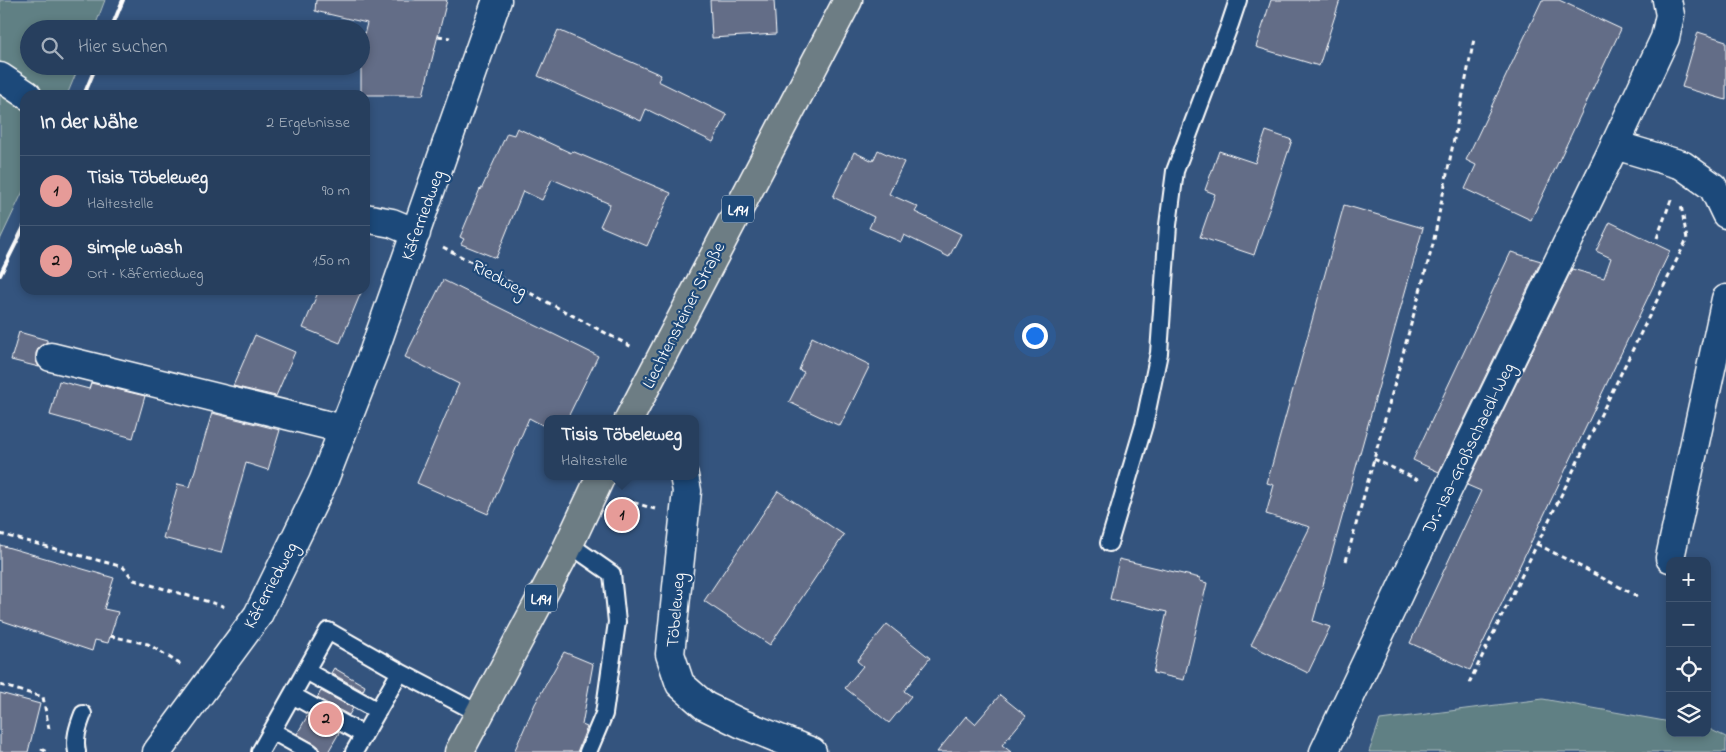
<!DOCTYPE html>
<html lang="de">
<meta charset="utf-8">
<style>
body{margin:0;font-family:"Indie Flower",sans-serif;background:#334a67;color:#f1f3f6}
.controls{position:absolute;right:15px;bottom:15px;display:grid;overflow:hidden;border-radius:10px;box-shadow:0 2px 8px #0003}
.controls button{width:45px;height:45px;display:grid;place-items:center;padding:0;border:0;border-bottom:1px solid #435873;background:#273f5e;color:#f1f3f6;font:25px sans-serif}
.you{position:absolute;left:1034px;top:335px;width:18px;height:18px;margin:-12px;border:4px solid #fff;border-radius:50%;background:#1a73e8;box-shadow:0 0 0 8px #1a73e833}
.badge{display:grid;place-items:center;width:32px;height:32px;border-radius:50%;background:#e69b98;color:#111;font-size:16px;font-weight:700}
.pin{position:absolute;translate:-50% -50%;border:2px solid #fff;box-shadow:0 1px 5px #0006}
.popup{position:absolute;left:544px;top:415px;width:155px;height:65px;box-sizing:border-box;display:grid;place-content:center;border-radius:10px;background:#273f5e;filter:drop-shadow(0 1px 4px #0005);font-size:16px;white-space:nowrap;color:#a4afbc}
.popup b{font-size:19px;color:#f1f3f6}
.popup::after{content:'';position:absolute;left:50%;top:100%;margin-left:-10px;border:10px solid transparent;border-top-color:#273f5e}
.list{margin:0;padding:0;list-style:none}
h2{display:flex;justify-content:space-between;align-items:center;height:65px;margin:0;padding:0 20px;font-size:21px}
h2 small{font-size:16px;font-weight:400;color:#a4afbc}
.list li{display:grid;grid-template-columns:32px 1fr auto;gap:15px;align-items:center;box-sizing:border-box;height:70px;padding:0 20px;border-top:1px solid #435873}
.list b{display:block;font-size:19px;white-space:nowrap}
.list p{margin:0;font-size:16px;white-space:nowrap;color:#a4afbc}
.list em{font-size:16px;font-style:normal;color:#a4afbc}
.icon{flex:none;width:28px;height:28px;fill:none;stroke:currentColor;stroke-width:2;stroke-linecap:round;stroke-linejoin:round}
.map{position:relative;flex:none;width:1726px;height:752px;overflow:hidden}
.search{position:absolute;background:#273f5e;box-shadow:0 2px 8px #0003;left:20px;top:20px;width:350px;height:55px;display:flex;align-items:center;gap:12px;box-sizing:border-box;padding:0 18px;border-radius:28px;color:#a4afbc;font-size:19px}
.panel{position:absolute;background:#273f5e;box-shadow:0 2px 8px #0003;left:20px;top:90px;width:350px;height:205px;border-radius:15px}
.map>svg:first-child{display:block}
.green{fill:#608084;stroke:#b0c0c2}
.building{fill:#646d87;stroke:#fff}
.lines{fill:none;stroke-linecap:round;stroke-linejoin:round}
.lane-casing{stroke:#fff;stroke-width:20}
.street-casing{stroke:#fff;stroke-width:31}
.primary-casing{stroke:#fff;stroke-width:31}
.path{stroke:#fff;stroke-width:3;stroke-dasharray:5 4;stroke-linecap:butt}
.lane{stroke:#1f4a7a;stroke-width:16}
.street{stroke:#1f4a7a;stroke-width:28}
.primary{stroke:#6d7d84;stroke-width:28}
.rail{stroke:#fff;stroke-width:4}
.labels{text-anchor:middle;stroke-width:4.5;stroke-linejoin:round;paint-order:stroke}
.shield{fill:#1f4a7a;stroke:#bcc9d7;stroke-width:1}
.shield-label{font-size:16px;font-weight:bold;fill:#fff}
.street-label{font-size:18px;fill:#fff;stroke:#1f4a7a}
</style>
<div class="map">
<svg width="1726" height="752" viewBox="0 0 1726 752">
<rect width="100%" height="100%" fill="#34547e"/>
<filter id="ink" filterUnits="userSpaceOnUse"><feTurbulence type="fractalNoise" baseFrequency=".02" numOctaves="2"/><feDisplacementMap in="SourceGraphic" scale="10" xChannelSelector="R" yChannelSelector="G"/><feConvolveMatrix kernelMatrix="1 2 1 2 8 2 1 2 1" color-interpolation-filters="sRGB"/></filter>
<g filter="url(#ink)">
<path class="green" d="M 0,0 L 105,0 L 94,29 L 29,29 L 29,66 L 79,66 L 67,95 L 25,95 L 25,187 L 0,240 Z
M 1543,699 L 1670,722 L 1670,733 L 1707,733 L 1707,728 L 1726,737 L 1726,752 L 1369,752 L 1380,720 Z"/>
<path class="building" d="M 316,0 L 447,0 L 423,95 L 361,95 L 361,47 L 367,23 L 315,11 Z
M 710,0 L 774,0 L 776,34 L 712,38 Z
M 1271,0 L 1340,0 L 1319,66 L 1256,47 Z
M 1542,0 L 1559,0 L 1621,29 L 1531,220 L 1465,189 L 1476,165 L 1466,160 Z
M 558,30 L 661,75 L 658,81 L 727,115 L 713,142 L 646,109 L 641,121 L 538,76 Z
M 1698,32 L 1726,41 L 1726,100 L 1682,87 Z
M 517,128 L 571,153 L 572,151 L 671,193 L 647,246 L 600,226 L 610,204 L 552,179 L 542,200 L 523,191 L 496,258 L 461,244 L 464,239 L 460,237 L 480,189 L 481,190 L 507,133 L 514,135 Z
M 1266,131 L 1292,140 L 1254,255 L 1200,237 L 1215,194 L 1205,190 L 1219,151 L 1255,163 Z
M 878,150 L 904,162 L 889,194 L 918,207 L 915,212 L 961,234 L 949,257 L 904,235 L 901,242 L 869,228 L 874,217 L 833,197 L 854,152 L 873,161 Z
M 1344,205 L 1423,228 L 1313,621 L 1330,627 L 1308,673 L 1251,645 L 1310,527 L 1266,514 L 1274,485 L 1267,483 Z
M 1610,222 L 1670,251 L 1470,670 L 1410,643 L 1481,491 L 1467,485 L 1572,269 L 1604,278 L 1611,258 L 1596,251 Z
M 1511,252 L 1541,261 L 1439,472 L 1413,460 Z
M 443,280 L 598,356 L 567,419 L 548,419 L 548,428 L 529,418 L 488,514 L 417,483 L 459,384 L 405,357 Z
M 319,290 L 362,290 L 340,343 L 303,328 Z
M 19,332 L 47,340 L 47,342 L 39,347 L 36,353 L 36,361 L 39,367 L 11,360 Z
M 255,335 L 295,352 L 276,396 L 233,386 Z
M 812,337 L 870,365 L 840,426 L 789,402 L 804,372 L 799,370 Z
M 59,381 L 89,389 L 91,383 L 145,396 L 133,438 L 50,415 Z
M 212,413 L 280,430 L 268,470 L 246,463 L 221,553 L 163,538 L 178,484 L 190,487 Z
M 778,491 L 844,535 L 770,645 L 704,601 Z
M 0,545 L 114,578 L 104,609 L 118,612 L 108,643 L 95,640 L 92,651 L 0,620 Z
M 1119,559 L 1200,578 L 1200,581 L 1207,583 L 1184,680 L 1153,673 L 1167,612 L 1110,599 Z
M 887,624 L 930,658 L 904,691 L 911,696 L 889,723 L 845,688 L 863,666 L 857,661 Z
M 564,652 L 593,664 L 582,725 L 587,727 L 577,752 L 514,752 L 535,704 Z
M 334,668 L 365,686 L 363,691 L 331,673 Z
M 321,691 L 353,708 L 349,715 L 317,698 Z
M 0,693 L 40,704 L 28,752 L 0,752 Z
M 1000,695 L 1026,716 L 1002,745 L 1011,752 L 937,752 L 966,716 L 975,724 Z
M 308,715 L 339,733 L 328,752 L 320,752 L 319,747 L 315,744 L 297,734 Z"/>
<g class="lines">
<g class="lane-casing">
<path id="lane" d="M 1109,543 L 1144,425 L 1159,353 L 1168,225 L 1175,171 L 1230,24 L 1238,0
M 569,544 L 612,574 L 617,622 L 604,714 L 588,752
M 306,671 L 378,711
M 400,672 L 480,714
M 292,695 L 364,735
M 272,731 L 310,752
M 77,752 C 74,739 78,727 83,714
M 260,752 L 328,631 L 400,672 L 354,752"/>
</g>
<g class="street-casing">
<path id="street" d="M 0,77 L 27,95
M 1615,145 L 1665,38 L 1670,15 L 1667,0
M 365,218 L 392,223 L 416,233
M 51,357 L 343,429
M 684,476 L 687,491 L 670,654 L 680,684 L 705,706 L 740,723 L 812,752
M 1670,558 L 1726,299
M 157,752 L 258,615 L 323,482 L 374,351 L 497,0
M 1324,752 L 1446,493 L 1615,145 L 1682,165 L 1713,187 L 1726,214"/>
</g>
<g class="primary-casing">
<path id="primary" d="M 629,419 L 848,0
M 459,752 L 563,557 L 601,476"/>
</g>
<path class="path" d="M 438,36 L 450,38
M 1657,238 L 1672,197
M 443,247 L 632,347
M 1374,459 L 1418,480
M 625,500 L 655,509
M 0,534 L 123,567 L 134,580 L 223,606 L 222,608
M 1537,544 L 1637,596
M 1346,561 L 1433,244 L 1474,39
M 110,636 L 148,644 L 183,666
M 1469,683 L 1687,239 L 1681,205
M 0,685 L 43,697 L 49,729
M 41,749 L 47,752"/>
<use href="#lane" class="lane"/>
<use href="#street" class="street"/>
<use href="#primary" class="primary"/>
<path class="rail" d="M 111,29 L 123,0
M 84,95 L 96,66
M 0,275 L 25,225"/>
</g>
</g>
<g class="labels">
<g class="shield">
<rect x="722" y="195.5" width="32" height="27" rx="4"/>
<rect x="525" y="584.5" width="32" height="27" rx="4"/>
</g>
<g class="shield-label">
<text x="738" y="215">L191</text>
<text x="541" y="604">L191</text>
</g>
<g class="street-label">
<text transform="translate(422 215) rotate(-70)" y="6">Käferriedweg</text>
<text transform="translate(500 278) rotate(28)" y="6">Riedweg</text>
<text transform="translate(683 315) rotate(-63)" y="6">Liechtensteiner Straße</text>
<text transform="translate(1468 448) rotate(-64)" y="6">Dr.-Isa-Großschaedl-Weg</text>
<text transform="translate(270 585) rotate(-62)" y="6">Käferriedweg</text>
<text transform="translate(675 610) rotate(-85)" y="6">Töbeleweg</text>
</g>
</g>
</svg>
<div class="controls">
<button>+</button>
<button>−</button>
<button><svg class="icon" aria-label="locate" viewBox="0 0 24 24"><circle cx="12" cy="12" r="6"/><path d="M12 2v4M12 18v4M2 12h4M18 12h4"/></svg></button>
<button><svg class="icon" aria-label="layers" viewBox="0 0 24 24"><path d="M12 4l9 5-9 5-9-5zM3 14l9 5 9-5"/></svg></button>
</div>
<div class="you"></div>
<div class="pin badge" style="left:622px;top:515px">1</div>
<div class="popup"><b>Tisis Töbeleweg</b>Haltestelle</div>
<div class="pin badge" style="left:326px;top:719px">2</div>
<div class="search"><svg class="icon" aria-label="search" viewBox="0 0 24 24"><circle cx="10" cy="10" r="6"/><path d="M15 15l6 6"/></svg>Hier suchen</div>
<section class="panel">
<h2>In der Nähe<small>2 Ergebnisse</small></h2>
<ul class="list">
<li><span class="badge">1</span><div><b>Tisis Töbeleweg</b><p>Haltestelle</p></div><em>90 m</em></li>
<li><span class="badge">2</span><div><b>simple wash</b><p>Ort · Käferriedweg</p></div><em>150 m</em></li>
</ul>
</section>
</div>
